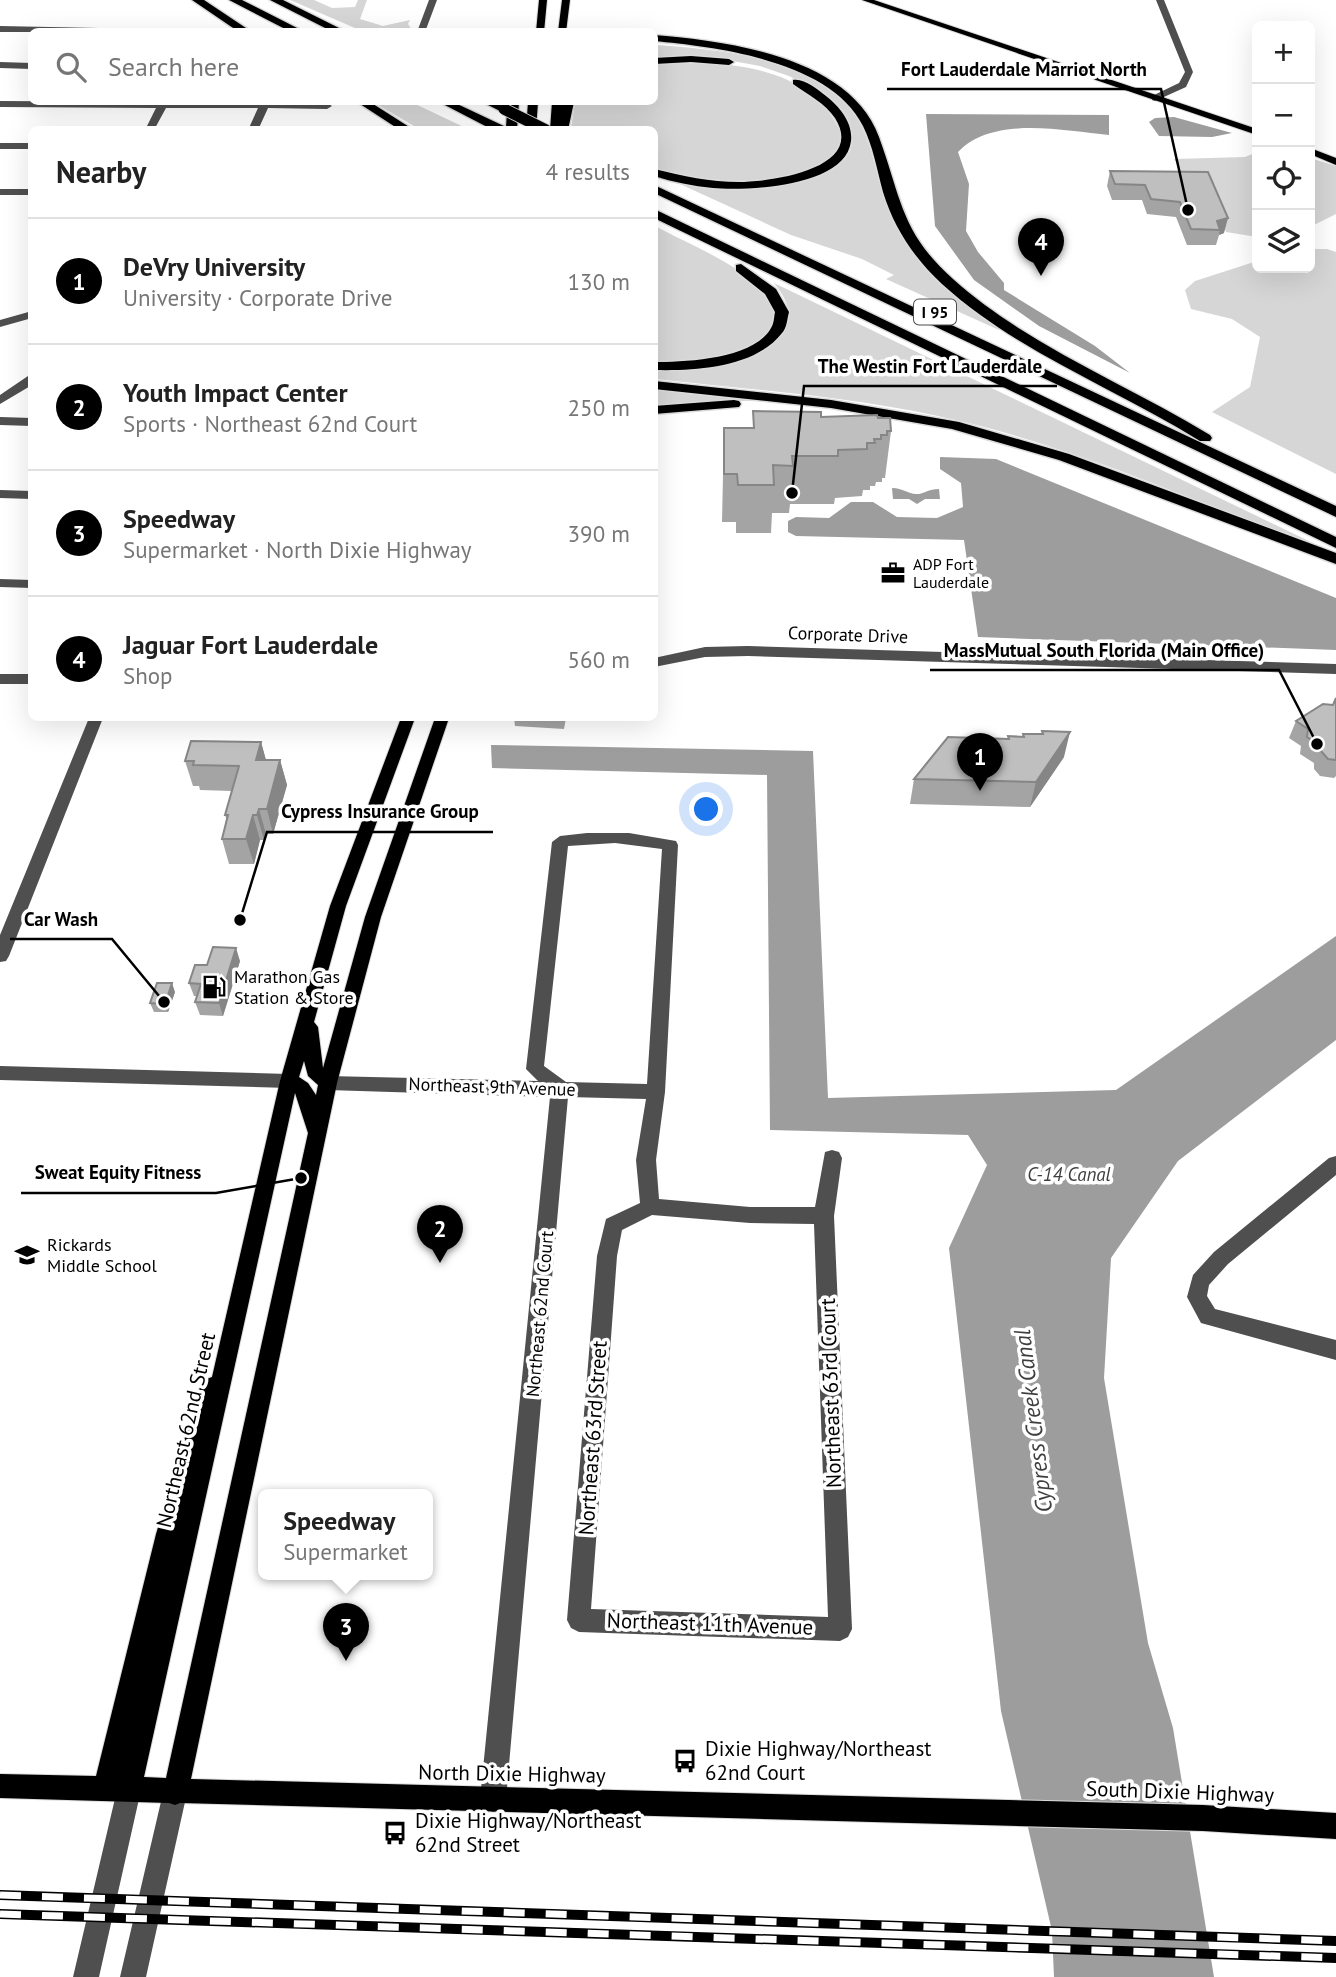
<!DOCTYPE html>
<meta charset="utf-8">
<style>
body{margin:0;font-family:"PT Sans",sans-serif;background:#f6f6f6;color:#222}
.controls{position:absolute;right:21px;top:21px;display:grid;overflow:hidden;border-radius:10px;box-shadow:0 7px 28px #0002}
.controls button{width:63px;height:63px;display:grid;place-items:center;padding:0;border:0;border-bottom:2px solid #e0e0e0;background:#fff;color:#222;font:35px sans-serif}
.you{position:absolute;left:707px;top:810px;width:24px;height:24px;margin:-18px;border:5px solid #fff;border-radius:50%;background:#1a73e8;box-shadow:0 0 0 10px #1a73e833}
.badge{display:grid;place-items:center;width:46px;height:46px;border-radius:50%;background:#000;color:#fff;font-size:23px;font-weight:700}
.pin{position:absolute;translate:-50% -58px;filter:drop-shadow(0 2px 4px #0008)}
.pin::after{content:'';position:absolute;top:37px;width:24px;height:21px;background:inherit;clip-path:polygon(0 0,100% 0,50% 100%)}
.popup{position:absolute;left:258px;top:1489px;width:175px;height:91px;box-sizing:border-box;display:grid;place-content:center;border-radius:10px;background:#fff;filter:drop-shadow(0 2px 5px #0005);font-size:23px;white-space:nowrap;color:#767676}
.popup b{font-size:26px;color:#222}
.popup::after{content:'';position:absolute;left:50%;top:100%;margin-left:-14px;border:14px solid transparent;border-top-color:#fff}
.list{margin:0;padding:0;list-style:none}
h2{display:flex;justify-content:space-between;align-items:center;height:91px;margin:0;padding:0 28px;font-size:30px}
h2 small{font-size:23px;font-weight:400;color:#767676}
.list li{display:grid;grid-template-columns:46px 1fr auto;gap:21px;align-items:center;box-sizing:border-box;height:126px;padding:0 28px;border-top:2px solid #e0e0e0}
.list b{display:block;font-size:26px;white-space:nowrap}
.list p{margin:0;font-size:23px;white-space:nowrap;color:#767676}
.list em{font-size:23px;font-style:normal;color:#767676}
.icon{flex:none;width:38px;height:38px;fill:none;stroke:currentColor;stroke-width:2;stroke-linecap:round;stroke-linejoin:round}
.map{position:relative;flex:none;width:1336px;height:1977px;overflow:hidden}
.search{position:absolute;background:#fff;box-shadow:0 7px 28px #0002;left:28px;top:28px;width:630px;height:77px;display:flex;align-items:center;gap:18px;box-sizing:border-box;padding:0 24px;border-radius:10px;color:#767676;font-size:26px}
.panel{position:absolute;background:#fff;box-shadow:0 7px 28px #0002;left:28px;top:126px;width:630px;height:595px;border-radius:10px}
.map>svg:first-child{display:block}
.green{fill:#d6d6d6}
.water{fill:#9d9d9d}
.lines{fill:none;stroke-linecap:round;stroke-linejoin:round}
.major-casing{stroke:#dbdbdb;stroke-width:2}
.highway-casing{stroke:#dbdbdb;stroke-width:3}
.minor{fill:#4f4f4f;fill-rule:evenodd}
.major{fill:#000;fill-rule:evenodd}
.highway{fill:#000;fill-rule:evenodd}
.rail-casing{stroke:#000;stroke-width:10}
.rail{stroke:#fff;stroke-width:7;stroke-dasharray:21;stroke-linecap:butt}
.highway-bridge-casing{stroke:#dbdbdb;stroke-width:13;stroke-linecap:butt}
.highway-bridge{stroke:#000;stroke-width:11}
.wall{fill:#a4a4a4}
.shaded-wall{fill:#868686}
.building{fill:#bfbfbf;stroke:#868686;stroke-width:2}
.labels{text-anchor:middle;stroke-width:7;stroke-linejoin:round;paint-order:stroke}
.shield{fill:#fff;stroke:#4c4c4c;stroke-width:2}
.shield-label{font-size:16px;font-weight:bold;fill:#000}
.far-poi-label{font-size:16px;fill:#000;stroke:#fff;text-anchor:start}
.street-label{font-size:18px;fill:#000;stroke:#fff}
.poi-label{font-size:18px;fill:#000;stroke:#fff;text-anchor:start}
.water-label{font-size:19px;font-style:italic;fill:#3e3e3e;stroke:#fff}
.near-street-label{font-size:21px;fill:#000;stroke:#fff}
.near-poi-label{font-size:21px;fill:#000;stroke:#fff;text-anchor:start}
.near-water-label{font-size:23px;font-style:italic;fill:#3e3e3e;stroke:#fff}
.leader{fill:none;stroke:#000;stroke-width:2.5}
.callout-dot{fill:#000;stroke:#fff;stroke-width:2.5}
.callout-label{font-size:19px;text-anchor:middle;font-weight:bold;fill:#000;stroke:#fff;stroke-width:7;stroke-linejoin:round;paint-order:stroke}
</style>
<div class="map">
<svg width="1336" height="1977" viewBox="0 0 1336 1977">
<rect width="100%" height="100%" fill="#fff"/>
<path class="green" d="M 290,0 L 314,0 L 332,8 L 355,7 L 358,0 L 367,0 L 360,19 L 383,26 L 410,20 L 408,24 L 412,30 L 362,31 Z
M 655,45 C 714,49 808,57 849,106 C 869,130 874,166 884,196 C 904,256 949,296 1002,329 L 999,330 L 886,279 L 894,275 L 862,259 L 791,235 L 680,184 L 745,188 L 831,168 L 845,159 L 851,149 L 852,137 L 849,125 L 801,82 L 789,76 L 760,66 L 722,59 L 655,60 Z
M 682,61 C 744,64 818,71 843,138 C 841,143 840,150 837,153 C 806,194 696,182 655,168 L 654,130 L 571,129 L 575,102 L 654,102 L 655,63 Z
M 373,102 L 411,102 L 468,129 L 419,129 Z
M 1257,152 L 1257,237 L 1226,232 L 1207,187 L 1188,183 L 1174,159 L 1245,157 Z
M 1310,158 L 1336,166 L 1336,214 L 1310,227 Z
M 655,226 C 688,244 745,266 768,297 C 797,335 731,357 703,361 C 687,364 670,362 655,363 Z
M 1310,249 L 1327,249 L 1336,252 L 1336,474 L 1212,412 L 1250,387 L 1260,337 L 1232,319 L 1191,309 L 1185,290 L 1195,281 L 1257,261 L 1257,268 L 1310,268 Z
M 774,283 L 1317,545 L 1315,547 C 1198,502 1082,450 960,421 C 860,397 756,390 655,379 L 655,369 C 675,368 706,369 725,363 C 734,360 744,352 753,347 C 785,329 802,318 774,283 Z
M 654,388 L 772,401 L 709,401 L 655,407 Z"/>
<path class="water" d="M 926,114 L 1109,115 L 1109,135 C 1063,131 993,115 958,152 L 969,184 L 966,231 L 978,252 L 1004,283 L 1004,290 L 1095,346 L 1130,373 L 1039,326 L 974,280 L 935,226 Z
M 1174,117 L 1232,133 L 1212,137 L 1159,136 L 1149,122 L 1155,118 Z
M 940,457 L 996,459 L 1336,598 L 1336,650 L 978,637 L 964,540 L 796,536 L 788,532 L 788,521 L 796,517 L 829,518 L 851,502 L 873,502 L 897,517 L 937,518 L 963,507 L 961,483 L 940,469 Z
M 892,488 C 903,488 908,494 916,494 C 922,495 928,489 939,489 L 940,499 L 925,499 L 917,504 L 909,499 L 893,499 Z
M 491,745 L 813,751 L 828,1098 L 1116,1090 L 1336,936 L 1336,1040 L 1178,1161 L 1111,1258 L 1104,1378 L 1148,1643 L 1173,1728 L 1214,1977 L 1054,1977 L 1052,1931 L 1001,1711 L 949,1248 L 987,1165 L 968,1135 L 770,1130 L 767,775 L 492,768 Z"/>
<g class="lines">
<g class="major-casing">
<path id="major" d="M 539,0 L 547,0 L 544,32 L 536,32 Z
M 562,0 L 570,0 L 566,32 L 558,32 Z
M 862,0 L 874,0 L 1257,129 L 1257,135 Z
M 528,102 L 538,102 L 536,130 L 526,130 Z
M 552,102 L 562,102 L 560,130 L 550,130 Z
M 1310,148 L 1336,158 L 1336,165 L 1310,154 Z
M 401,718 L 415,718 L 346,906 L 314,1022 L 318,1027 L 323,1068 L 365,917 L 435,718 L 449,718 L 381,917 L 337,1083 L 191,1779 L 1203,1805 L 1336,1813 L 1336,1839 L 1203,1831 L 180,1803 L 175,1805 L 169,1803 L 0,1798 L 0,1774 L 96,1776 L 156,1534 L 200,1387 L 204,1380 L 212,1377 L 280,1081 L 330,906 ZM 304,1061 L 308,1076 L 318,1085 L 316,1095 L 308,1083 L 299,1077 ZM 295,1093 L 308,1133 L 166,1778 L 144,1777 Z"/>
</g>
<g class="highway-casing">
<path id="highway" d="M 192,0 L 204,0 L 252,32 L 239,32 Z
M 229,0 L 242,0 L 305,32 L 291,32 Z
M 270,0 L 283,0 L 347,32 L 333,32 Z
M 654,35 C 728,41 850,57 879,137 C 901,197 901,233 953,279 C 1028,346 1125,383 1210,435 L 1212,438 L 1210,441 L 1200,441 C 1115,388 1017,352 942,284 C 914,258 894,228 883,192 C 877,170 873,146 863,126 C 831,61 718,47 654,41 Z
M 691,56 L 729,59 L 734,62 L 729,65 L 691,62 L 654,64 L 654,58 Z
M 793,80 C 804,78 817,89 826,96 C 840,107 853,123 851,141 C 846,187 747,191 713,188 C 693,186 673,182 654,176 L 654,169 C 683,176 710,182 739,182 C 770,182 867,169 835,118 C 825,103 807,94 793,84 Z
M 357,102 L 370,102 L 414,130 L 400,130 Z
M 439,102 L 453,102 L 506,127 L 507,112 L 500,111 L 482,102 L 496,102 L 508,107 L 509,102 L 519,102 L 517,130 L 493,130 Z
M 562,102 L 574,102 L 568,130 L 556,130 Z
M 654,185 L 1336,506 L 1336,517 L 654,193 Z
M 654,209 L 1336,537 L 1336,548 L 654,218 Z
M 741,264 L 776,289 L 789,312 C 787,319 787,328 782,333 C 755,368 695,371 654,370 L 654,362 C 685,362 754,359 771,328 C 774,324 774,317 775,312 L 765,294 L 736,271 L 736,265 Z
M 654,381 L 831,400 L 959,422 L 1069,454 L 1336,553 L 1336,564 L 1059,460 L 952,429 L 831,408 L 654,389 Z
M 734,400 L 739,401 L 741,404 L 739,407 L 654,414 L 654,406 Z"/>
</g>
<path class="minor" d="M 429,0 L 437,0 L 425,32 L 417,32 Z
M 1156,0 L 1164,0 L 1193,72 L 1186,87 L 1155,101 L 1152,100 L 1152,96 L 1179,83 L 1185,72 Z
M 0,26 L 148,29 L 152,32 L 0,32 Z
M 0,62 L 32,63 L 32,69 L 0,68 Z
M 0,101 L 327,103 L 332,106 L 327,109 L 268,108 L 258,130 L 248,130 L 258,108 L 166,108 L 154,130 L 145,130 L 156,108 L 0,107 Z
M 0,143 L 32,143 L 32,149 L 0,149 Z
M 0,189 L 32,189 L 32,195 L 0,195 Z
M 32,311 L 32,318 L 0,327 L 0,320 Z
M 28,376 L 32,376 L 32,385 L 0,404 L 0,395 Z
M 0,417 L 32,418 L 32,426 L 0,425 Z
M 0,490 L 32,491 L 32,499 L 0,498 Z
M 0,579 L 32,580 L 32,588 L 0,587 Z
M 748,646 L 1336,664 L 1336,674 L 748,656 L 705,657 L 654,667 L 654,658 L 705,647 Z
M 0,674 L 32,674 L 32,684 L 0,684 Z
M 89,718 L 103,718 L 9,956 L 6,961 L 0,962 L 0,935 Z
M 587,833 L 629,833 L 676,841 L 678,845 L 665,1092 L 656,1160 L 659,1199 L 750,1207 L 815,1207 L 825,1152 L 832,1150 L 839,1152 L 842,1158 L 834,1216 L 852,1629 L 848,1637 L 840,1641 L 579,1632 L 571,1628 L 567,1620 L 597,1256 L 606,1219 L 640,1203 L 636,1160 L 646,1099 L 568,1097 L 506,1799 L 502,1808 L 493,1812 L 484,1808 L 480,1799 L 550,1097 L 328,1090 L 322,1088 L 319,1083 L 322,1078 L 328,1076 L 538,1081 L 526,1069 L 552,842 L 560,836 ZM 615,843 L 662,849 L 647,1084 L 566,1082 L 544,1066 L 568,846 ZM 652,1215 L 750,1223 L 814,1224 L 828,1617 L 591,1609 L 617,1256 L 622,1230 Z
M 0,1066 L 289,1074 L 295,1076 L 298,1081 L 295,1086 L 289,1088 L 0,1080 Z
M 1336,1156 L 1336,1175 L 1228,1264 L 1209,1285 L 1207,1296 L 1215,1309 L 1336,1340 L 1336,1360 L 1201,1323 L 1187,1297 L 1193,1275 L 1214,1252 L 1329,1158 Z
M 129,1778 L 138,1781 L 141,1790 L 99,1977 L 73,1977 L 117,1790 L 120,1781 Z
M 175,1781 L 184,1784 L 187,1793 L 146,1977 L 120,1977 L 163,1793 L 166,1784 Z"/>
<use href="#major" class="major"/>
<use href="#highway" class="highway"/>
<g class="rail-casing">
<path id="rail" d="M 0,1895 L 1336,1941
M 0,1914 L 1336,1958"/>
</g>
<use href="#rail" class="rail"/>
<g class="highway-bridge-casing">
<path id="highway-bridge" d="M 504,109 L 546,130"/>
</g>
<use href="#highway-bridge" class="highway-bridge"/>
</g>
<path class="wall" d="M 1110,171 L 1208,172 L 1224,233 L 1219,235 L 1216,245 L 1187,245 L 1176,217 L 1147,214 L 1142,200 L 1112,200 L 1107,186 Z
M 753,411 L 821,417 L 878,418 L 891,431 L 885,478 L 882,478 L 882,482 L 876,482 L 875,486 L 870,486 L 870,490 L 863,490 L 862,496 L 835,498 L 834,504 L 790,504 L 789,513 L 772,513 L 771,533 L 736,533 L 736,522 L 722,522 L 724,428 L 753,428 Z
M 1336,698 L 1336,776 L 1334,778 L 1320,776 L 1314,769 L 1314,763 L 1300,754 L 1301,746 L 1289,738 L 1296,721 L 1333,705 Z
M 514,718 L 566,718 L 564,729 L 515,726 Z
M 1042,731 L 1064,757 L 1030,807 L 910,804 L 914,779 L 1008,739 L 1008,736 L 1022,737 L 1023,734 L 1042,734 Z
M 261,742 L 266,760 L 280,760 L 287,785 L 273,834 L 266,834 L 264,840 L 260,840 L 254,864 L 229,864 L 222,839 L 227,821 L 225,815 L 232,791 L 200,790 L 199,786 L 193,786 L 185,761 Z
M 240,961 L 223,1016 L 200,1015 L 195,1002 L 198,996 L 194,996 L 189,983 L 207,965 Z
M 175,992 L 168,1012 L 154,1012 L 150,1003 Z"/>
<path class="shaded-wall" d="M 1228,218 L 1224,233 L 1219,235 L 1220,230 L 1217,221 Z
M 1070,732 L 1064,757 L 1030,807 L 1036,782 Z
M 261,742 L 268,768 L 256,760 Z
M 280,760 L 287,785 L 273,834 L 267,809 Z
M 259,809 L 266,834 L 264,840 L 257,815 Z
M 253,815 L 260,840 L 254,864 L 246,839 Z
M 236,948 L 240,961 L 223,1016 L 219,1003 Z
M 172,983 L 175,992 L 168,1012 L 165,1004 Z"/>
<path class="building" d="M 1110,171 L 1208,172 L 1228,218 L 1217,221 L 1220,230 L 1191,229 L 1180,202 L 1151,199 L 1145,185 L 1115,184 Z
M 753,411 L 821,412 L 821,417 L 877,415 L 878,418 L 890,418 L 891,431 L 887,431 L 887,435 L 881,435 L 881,439 L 874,439 L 875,443 L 867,443 L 867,449 L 838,450 L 838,456 L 792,456 L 793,466 L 773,465 L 774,485 L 738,485 L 737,474 L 724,474 L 724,428 L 754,428 Z
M 1336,698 L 1336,760 L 1328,759 L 1321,751 L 1321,746 L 1307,737 L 1308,729 L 1296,721 L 1323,704 L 1333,705 Z
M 514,718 L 564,718 L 564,720 Z
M 1042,731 L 1070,732 L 1036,782 L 914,779 L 948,737 L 1009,739 L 1008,736 L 1024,737 L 1023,734 L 1043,734 Z
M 191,741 L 261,742 L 256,760 L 280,760 L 267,809 L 259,809 L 257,815 L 253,815 L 246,839 L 222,839 L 228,815 L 225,815 L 239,766 L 193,765 L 194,761 L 185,761 Z
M 213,947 L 236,948 L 219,1003 L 195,1002 L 201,984 L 189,983 L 195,965 L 207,965 Z
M 157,983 L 172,983 L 165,1004 L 150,1003 Z"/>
<defs>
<g id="office-bare" transform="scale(1.89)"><path d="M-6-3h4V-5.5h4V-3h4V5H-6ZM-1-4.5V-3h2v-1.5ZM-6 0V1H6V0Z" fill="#000" stroke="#fff" stroke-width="2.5" paint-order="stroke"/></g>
<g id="fuel-bare" transform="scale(1.89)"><path d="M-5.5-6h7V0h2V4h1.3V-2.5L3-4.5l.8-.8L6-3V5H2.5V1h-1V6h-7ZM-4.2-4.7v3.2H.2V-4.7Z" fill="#000" stroke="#fff" stroke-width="2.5" paint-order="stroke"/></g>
<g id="school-bare" transform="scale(1.89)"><path d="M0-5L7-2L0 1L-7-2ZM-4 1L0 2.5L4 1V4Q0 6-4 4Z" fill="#000" stroke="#fff" stroke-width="2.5" paint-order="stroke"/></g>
<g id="bus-bare" transform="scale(1.89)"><path d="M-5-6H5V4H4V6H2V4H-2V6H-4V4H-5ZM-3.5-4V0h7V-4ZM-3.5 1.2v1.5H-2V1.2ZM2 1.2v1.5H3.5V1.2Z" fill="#000" stroke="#fff" stroke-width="2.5" paint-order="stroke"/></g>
</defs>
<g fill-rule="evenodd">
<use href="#office-bare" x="893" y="573"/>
<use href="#fuel-bare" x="214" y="987"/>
<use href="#school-bare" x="27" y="1255"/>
<use href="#bus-bare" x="685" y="1761"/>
<use href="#bus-bare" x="395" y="1833"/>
</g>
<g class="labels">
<rect class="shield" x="914" y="299.5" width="42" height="25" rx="5"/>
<g class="shield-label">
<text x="935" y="318">I 95</text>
</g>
<g class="far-poi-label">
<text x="913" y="570">ADP Fort<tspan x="913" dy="18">Lauderdale</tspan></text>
</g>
<g class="street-label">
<text transform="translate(848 635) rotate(2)" y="6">Corporate Drive</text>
<text transform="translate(492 1087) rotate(2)" y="6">Northeast 9th Avenue</text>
<text transform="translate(540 1314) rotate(-85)" y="6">Northeast 62nd Court</text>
</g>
<g class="poi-label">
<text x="234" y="983">Marathon Gas<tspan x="234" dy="21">Station &amp; Store</tspan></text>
<text x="47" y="1251">Rickards<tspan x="47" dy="21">Middle School</tspan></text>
</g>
<g class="water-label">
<text x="1069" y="1181">C-14 Canal</text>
</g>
<g class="near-street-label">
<text transform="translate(831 1393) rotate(-92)" y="7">Northeast 63rd Court</text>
<text transform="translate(186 1430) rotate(-77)" y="7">Northeast 62nd Street</text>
<text transform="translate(593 1438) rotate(-86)" y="7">Northeast 63rd Street</text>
<text transform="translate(710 1624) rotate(2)" y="7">Northeast 11th Avenue</text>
<text transform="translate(512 1774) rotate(1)" y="7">North Dixie Highway</text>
<text transform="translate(1180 1792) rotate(2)" y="7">South Dixie Highway</text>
</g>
<g class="near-poi-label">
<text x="705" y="1756">Dixie Highway/Northeast<tspan x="705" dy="24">62nd Court</tspan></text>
<text x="415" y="1828">Dixie Highway/Northeast<tspan x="415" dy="24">62nd Street</tspan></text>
</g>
<g class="near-water-label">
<text transform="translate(1033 1421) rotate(-97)" y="8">Cypress Creek Canal</text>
</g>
</g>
<path class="leader" d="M1188 210L1161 89H887M792 493L804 386H1057M1317 744L1279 670H930M240 920L267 832H493M164 1002L112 939H10M301 1178L216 1193H21"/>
<g class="callout-dot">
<circle cx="1188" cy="210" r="7"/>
<circle cx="792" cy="493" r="7"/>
<circle cx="1317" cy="744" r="7"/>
<circle cx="240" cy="920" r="7"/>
<circle cx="164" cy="1002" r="7"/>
<circle cx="301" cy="1178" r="7"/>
</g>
<g class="callout-label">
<text x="1024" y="76">Fort Lauderdale Marriot North</text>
<text x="930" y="373">The Westin Fort Lauderdale</text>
<text x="1104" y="657">MassMutual South Florida (Main Office)</text>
<text x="380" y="818">Cypress Insurance Group</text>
<text x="61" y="926">Car Wash</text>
<text x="118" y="1179">Sweat Equity Fitness</text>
</g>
</svg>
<div class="controls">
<button>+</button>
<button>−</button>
<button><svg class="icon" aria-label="locate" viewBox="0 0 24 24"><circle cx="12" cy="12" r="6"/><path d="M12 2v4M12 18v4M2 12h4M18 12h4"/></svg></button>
<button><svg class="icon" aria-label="layers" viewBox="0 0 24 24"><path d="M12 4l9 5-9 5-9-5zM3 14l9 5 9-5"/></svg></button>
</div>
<div class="you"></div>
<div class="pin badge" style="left:980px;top:791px">1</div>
<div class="pin badge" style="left:440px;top:1263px">2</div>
<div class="pin badge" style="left:346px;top:1661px">3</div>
<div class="popup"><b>Speedway</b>Supermarket</div>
<div class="pin badge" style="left:1041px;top:276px">4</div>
<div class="search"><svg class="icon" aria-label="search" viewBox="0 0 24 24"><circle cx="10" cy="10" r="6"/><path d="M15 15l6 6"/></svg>Search here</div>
<section class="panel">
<h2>Nearby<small>4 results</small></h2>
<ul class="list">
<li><span class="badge">1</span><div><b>DeVry University</b><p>University · Corporate Drive</p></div><em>130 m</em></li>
<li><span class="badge">2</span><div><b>Youth Impact Center</b><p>Sports · Northeast 62nd Court</p></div><em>250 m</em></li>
<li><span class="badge">3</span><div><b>Speedway</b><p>Supermarket · North Dixie Highway</p></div><em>390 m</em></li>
<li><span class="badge">4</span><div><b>Jaguar Fort Lauderdale</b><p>Shop</p></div><em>560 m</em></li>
</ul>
</section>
</div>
